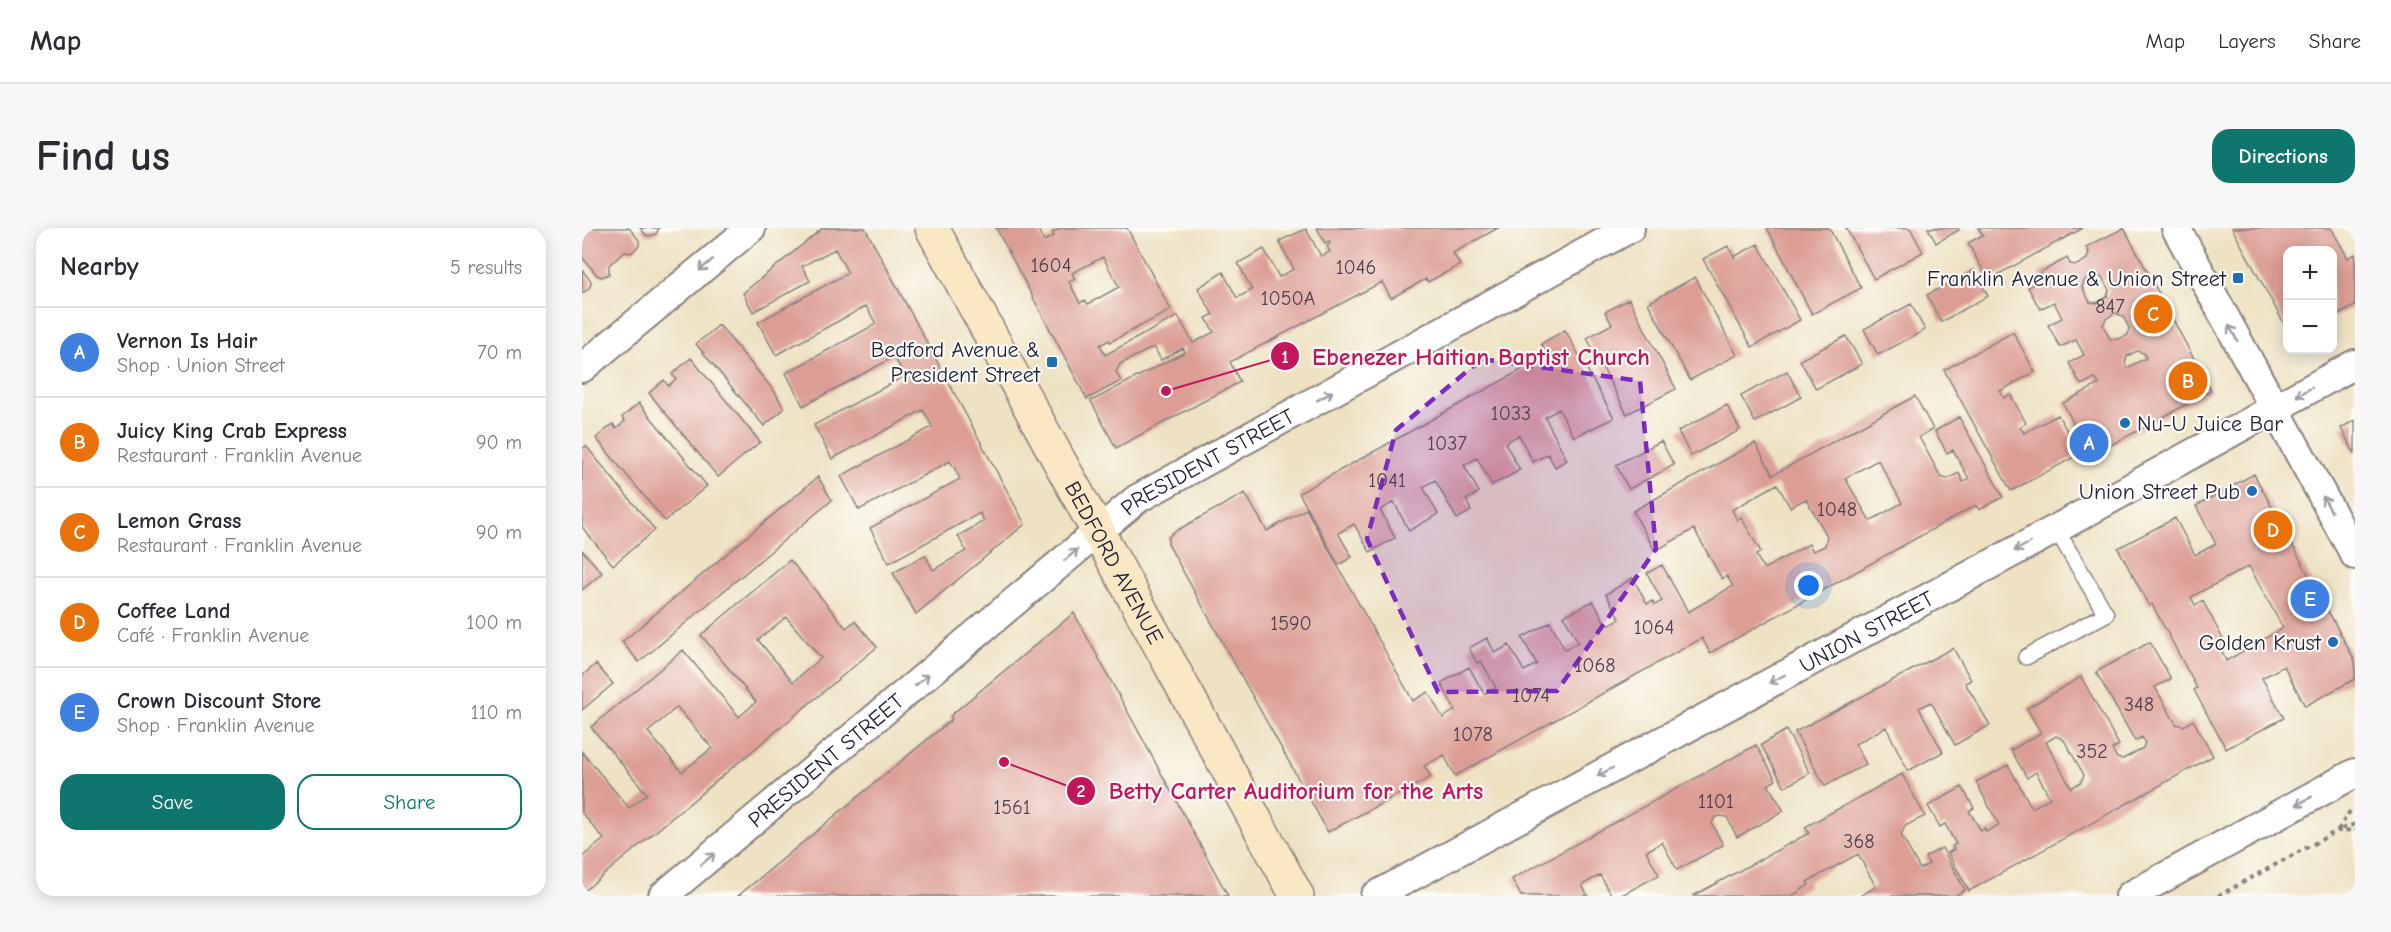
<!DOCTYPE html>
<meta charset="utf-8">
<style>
body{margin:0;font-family:"Comic Neue",sans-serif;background:#f7f7f7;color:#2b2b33}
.controls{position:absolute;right:18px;top:18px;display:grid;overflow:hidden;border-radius:12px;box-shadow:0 3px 15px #0003}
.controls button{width:54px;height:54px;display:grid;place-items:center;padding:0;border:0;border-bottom:2px solid #e1e1e2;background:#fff;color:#2b2b33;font:30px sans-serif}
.you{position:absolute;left:1227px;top:358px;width:21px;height:21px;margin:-15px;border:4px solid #fff;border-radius:50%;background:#1a73e8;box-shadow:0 0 0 9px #1a73e833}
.badge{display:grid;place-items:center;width:39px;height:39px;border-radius:50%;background:#0f766e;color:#fff;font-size:20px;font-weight:700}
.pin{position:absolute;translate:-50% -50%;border:3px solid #fff;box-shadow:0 2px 6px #0006}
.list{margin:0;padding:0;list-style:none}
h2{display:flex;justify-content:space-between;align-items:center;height:78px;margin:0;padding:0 24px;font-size:26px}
h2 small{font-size:20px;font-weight:400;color:#7c7c81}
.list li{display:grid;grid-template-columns:39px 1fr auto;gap:18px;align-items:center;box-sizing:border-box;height:90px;padding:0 24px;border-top:2px solid #e1e1e2}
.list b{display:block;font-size:22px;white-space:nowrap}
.list p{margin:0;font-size:20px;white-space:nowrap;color:#7c7c81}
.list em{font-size:20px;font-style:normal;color:#7c7c81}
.actions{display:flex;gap:12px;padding:18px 24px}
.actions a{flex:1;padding:14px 0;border:2px solid #0f766e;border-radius:18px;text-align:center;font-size:21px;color:#0f766e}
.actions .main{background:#0f766e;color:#fff}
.map{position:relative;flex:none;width:1773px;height:668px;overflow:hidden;border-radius:18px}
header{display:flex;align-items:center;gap:36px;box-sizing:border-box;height:84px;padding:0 30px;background:#fff;border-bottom:2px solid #e1e1e2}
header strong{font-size:28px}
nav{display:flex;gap:33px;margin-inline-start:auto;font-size:21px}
.intro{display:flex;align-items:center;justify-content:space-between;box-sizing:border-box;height:144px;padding:0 36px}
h1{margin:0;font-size:42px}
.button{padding:15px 27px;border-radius:18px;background:#0f766e;color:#fff;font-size:21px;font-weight:700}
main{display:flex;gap:36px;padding:0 36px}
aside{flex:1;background:#fff;border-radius:18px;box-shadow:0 3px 15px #0003}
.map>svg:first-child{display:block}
.building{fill:#dc9e94;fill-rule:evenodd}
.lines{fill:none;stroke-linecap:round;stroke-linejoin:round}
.lane-casing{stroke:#88827f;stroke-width:18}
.street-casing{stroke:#88827f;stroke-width:32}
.secondary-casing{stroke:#88827f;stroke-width:36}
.path{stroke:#88827f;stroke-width:4;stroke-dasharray:4.5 4.5;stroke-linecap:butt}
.lane{stroke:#fff;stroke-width:15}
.street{stroke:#fff;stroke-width:28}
.secondary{stroke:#fae7c3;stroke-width:33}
.oneway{stroke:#9c9ca7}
.marked{fill:#7b2cbf;fill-opacity:0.2;stroke:#7b2cbf;stroke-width:4.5;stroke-dasharray:12 8;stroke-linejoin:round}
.poi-dot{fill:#1f6fb2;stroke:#fdfcf7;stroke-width:2}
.labels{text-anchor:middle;stroke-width:4.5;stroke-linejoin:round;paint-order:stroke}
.number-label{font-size:20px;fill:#504151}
.poi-label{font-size:22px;fill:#22223b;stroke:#fdfcf7;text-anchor:end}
.street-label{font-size:22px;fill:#22223b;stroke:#fdfcf7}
.leader{fill:none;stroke:#c2185b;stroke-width:2}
.callout-dot{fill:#c2185b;stroke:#fdfcf7;stroke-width:2}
.mark-label{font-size:18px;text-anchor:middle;font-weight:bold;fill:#fff}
.callout-label{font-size:24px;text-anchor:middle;font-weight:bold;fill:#c2185b;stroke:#fdfcf7;stroke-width:4.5;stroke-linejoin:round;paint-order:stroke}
</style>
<header>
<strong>Map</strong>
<nav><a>Map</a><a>Layers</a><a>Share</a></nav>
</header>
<div class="intro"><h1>Find us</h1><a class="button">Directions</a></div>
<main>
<aside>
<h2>Nearby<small>5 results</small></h2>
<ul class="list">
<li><span class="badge" style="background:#3f7fe0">A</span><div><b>Vernon Is Hair</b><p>Shop · Union Street</p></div><em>70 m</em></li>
<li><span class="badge" style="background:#e8710a">B</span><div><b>Juicy King Crab Express</b><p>Restaurant · Franklin Avenue</p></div><em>90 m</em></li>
<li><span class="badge" style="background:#e8710a">C</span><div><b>Lemon Grass</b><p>Restaurant · Franklin Avenue</p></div><em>90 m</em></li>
<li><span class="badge" style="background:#e8710a">D</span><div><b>Coffee Land</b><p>Café · Franklin Avenue</p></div><em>100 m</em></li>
<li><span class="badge" style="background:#3f7fe0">E</span><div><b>Crown Discount Store</b><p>Shop · Franklin Avenue</p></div><em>110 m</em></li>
</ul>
<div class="actions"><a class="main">Save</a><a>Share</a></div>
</aside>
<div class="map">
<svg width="1773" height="668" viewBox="0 0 1773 668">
<rect width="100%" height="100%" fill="#fdfcf7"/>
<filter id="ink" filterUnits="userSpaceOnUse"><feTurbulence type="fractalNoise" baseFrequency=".0167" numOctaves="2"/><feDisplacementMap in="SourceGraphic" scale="12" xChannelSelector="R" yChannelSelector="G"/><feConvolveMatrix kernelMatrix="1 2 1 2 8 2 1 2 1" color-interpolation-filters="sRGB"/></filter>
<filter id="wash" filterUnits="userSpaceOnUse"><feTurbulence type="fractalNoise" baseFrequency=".008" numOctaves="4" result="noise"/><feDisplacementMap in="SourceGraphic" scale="24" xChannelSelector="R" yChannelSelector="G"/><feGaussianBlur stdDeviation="1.35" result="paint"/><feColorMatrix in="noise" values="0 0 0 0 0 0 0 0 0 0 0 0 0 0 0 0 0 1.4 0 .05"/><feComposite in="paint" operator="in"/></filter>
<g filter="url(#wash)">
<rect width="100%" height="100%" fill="#eee2c3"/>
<g id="blocks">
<path class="building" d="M 0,0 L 47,0 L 57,12 L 57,18 L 49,25 L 43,24 L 27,37 L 27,46 L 20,49 L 15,47 L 0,29 Z
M 58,0 L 77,0 L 74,6 L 68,8 L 64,7 Z
M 241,0 L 283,0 L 443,296 L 334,386 L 311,345 L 343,327 L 351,342 L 384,323 L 376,308 L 402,293 L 398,285 L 307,335 L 288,300 L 378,251 L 373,241 L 368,233 L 277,282 L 259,248 L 350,199 L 346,190 L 341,182 L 250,231 L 232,197 L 323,148 L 312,129 L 221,178 L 204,145 L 294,96 L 284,78 L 194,127 L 176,94 L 266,45 L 253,21 L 220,38 L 228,53 L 171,84 L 161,65 Z
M 414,0 L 455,0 L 462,13 L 472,8 L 470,5 L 479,0 L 545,0 L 589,82 L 528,114 L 527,112 L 518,117 L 523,127 L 596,88 L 611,115 L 632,104 L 624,90 L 631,87 L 616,60 L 641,44 L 655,70 L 670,62 L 656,35 L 682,21 L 697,49 L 712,41 L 697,13 L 724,1 L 739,28 L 748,24 L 745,18 L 748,16 L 747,13 L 743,15 L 735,0 L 916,0 L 871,25 L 878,37 L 846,54 L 844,51 L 809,70 L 800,54 L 648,134 L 658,154 L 534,220 L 509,173 L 603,124 L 601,120 L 579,132 L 572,119 L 538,136 L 534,144 L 539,153 L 505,171 ZM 521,29 L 537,59 L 506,76 L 503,72 L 498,75 L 487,54 L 493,51 L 490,45 Z
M 1185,0 L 1247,0 L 1279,60 L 1230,86 Z
M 1264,0 L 1328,0 L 1341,24 L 1292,51 Z
M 1346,0 L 1376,0 L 1377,2 L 1354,15 Z
M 1396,0 L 1501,0 L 1406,52 L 1386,15 L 1401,7 Z
M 1542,0 L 1629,163 L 1509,228 L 1481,175 L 1517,156 L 1513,150 L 1499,157 L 1487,135 L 1502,127 L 1494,112 L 1478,119 L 1466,97 L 1480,90 L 1472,74 L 1458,81 L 1446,59 L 1460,52 L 1457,45 L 1485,30 L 1488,36 L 1495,37 L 1505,31 L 1507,24 L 1504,19 ZM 1513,47 L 1520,49 L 1527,62 L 1525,69 L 1515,75 L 1508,74 L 1500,59 L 1503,52 ZM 1533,85 L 1541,88 L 1547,100 L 1546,107 L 1537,111 L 1528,111 L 1521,97 L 1524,91 ZM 1555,123 L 1562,125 L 1564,130 L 1545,140 L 1543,136 L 1545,128 Z
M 1650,0 L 1749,0 L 1766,30 L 1773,26 L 1773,78 L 1750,90 L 1750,22 L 1706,22 L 1706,103 Z
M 1176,16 L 1218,92 L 1170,119 L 1121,31 L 1146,18 L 1152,29 Z
M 0,42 L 9,53 L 9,56 L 7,61 L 0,65 Z
M 1392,42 L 1406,68 L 1359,94 L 1345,67 Z
M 1113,49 L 1155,127 L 1108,152 L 1066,75 Z
M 1047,71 L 1094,161 L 1045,186 L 1005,110 L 1030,96 L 1023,84 Z
M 1329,76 L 1343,102 L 1296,127 L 1282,101 Z
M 137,97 L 193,164 L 202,181 L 182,198 L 114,116 Z
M 983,102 L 1032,190 L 992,209 L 977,181 L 963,189 L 985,232 L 973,239 L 966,226 L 951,234 L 937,207 L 923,215 L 938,242 L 924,250 L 910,257 L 895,230 L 882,237 L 897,264 L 884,272 L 889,283 L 875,291 L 853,252 L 841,259 L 856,286 L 827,303 L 812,274 L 798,282 L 813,310 L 788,324 L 772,296 L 756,305 L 770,329 L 757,337 L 717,265 L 966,127 L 959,116 Z
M 1431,104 L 1453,144 L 1418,163 L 1422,170 L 1428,166 L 1444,195 L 1438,199 L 1442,205 L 1476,187 L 1498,226 L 1429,263 L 1362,142 Z
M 1264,108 L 1280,136 L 1234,161 L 1218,132 Z
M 109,130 L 178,214 L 136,249 L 67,165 L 82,152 L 86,158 L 94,151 L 90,146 Z
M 1205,143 L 1219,169 L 1173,194 L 1159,168 Z
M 1333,168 L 1351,201 L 1337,209 L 1359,249 L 1365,251 L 1377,245 L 1381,254 L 1387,251 L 1371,222 L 1365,225 L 1353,203 L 1377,189 L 1421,269 L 1397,282 L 1394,277 L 1128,425 L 1120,410 L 873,548 L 862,527 L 842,538 L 849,549 L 746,604 L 586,316 L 586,310 L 590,305 L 663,265 L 685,303 L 724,281 L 831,473 L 846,464 L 861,490 L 873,482 L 859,455 L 887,439 L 902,466 L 914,460 L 899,433 L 895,435 L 887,420 L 905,410 L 913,425 L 927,417 L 942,443 L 955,436 L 940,410 L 968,394 L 983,422 L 996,414 L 982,388 L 1011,373 L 1025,398 L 1038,391 L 1024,366 L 1051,350 L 1065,376 L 1071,373 L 1073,377 L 1080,373 L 1065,345 L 1080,337 L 1106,384 L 1151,358 L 1145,348 L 1140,351 L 1112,301 L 1073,323 L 1051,283 L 1173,215 L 1191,247 ZM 1296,232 L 1320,275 L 1288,293 L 1263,250 ZM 1195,256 L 1208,279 L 1224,271 L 1245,308 L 1243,318 L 1231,323 L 1227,316 L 1182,341 L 1174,327 L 1179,324 L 1159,289 L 1155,292 L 1150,282 Z
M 57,175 L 125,258 L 83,293 L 14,210 L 31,196 L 34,201 L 43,193 L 40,189 Z
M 1145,177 L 1158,202 L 1109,228 L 1096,203 Z
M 1773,192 L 1773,226 L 1759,200 Z
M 1079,213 L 1092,237 L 1047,261 L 1034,237 Z
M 4,218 L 73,302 L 31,337 L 0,299 L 0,221 Z
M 1672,246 L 1773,433 L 1773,451 L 1723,478 L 1702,438 L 1680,450 L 1702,490 L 1644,521 L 1612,462 L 1615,460 L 1593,419 L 1570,376 L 1567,378 L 1536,320 L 1593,290 L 1613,327 L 1634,316 L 1614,278 ZM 1667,338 L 1701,400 L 1644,433 L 1640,424 L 1645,419 L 1621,373 L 1613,377 L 1609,369 Z
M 236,249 L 250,272 L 57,434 L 40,414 Z
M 0,322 L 20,345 L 0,362 Z
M 208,332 L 264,400 L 273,393 L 295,419 L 0,665 L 0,629 L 22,611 L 0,585 L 0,524 L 47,580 L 65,566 L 9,499 L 101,422 L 157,489 L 174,474 L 119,407 ZM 204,389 L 239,430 L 211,454 L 176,412 ZM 95,479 L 130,520 L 100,544 L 66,504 Z
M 492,385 L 646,668 L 156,668 L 370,491 L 368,488 Z
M 1568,414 L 1589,451 L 1573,459 L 1594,496 L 1602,498 L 1611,492 L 1631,528 L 1387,663 L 1366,625 L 1372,621 L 1370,618 L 1374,616 L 1363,596 L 1358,599 L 1346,578 L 1380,559 L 1392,580 L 1387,583 L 1399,603 L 1403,600 L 1404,604 L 1417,597 L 1394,554 L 1426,537 L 1450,580 L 1468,570 L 1454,544 L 1445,550 L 1429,522 L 1459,505 L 1445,480 L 1499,449 L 1537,517 L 1530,521 L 1535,530 L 1541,531 L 1561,520 L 1563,514 L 1560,509 L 1553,513 L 1514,444 ZM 1474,508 L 1482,512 L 1502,547 L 1499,554 L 1489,560 L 1464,514 Z
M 1371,420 L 1389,452 L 1383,455 L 1408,497 L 1373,517 L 1349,474 L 1337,480 L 1361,524 L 1326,543 L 1304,499 L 1273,516 L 1284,536 L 1243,558 L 1213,504 Z
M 14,436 L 31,456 L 0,482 L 0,448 Z
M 1204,502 L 1228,545 L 1203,559 L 1179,517 Z
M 1174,517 L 1194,552 L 1186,557 L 1202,583 L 1155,609 L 1145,589 L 1138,588 L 1132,590 L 1130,596 L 1141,617 L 1095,642 L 1080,614 L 1072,619 L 1064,623 L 1077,647 L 1038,668 L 1030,668 L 1018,647 L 1000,657 L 1006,668 L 939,668 L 930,651 Z
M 1320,546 L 1343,588 L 1323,598 L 1319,607 L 1338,641 L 1347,636 L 1343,629 L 1360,620 L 1383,662 L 1373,668 L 1278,668 L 1294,659 L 1276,626 L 1225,654 L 1227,657 L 1210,668 L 1111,668 L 1227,605 L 1223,599 Z"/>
</g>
</g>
<g filter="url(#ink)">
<use href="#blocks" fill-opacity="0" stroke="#88827f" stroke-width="1.5"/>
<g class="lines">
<g class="lane-casing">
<path id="lane" d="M 1444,429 L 1524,386 L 1474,301"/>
</g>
<g class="street-casing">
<g id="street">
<path d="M 1594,0 L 1773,327"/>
<path d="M 0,140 L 169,0"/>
<path id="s1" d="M 81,668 L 555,271 L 1048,0"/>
<path id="s2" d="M 793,668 L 1474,301 L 1773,136"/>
<path d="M 1548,668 L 1773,545"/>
</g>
</g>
<g class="secondary-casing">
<g id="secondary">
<path id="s3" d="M 350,0 L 715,668"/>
</g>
</g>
<path class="path" d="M 1760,601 L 1773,596
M 1756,602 L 1768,583
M 1636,668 L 1755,603 L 1773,602"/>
<use href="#lane" class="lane"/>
<use href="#street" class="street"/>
<use href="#secondary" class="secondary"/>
</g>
<defs><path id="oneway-shaft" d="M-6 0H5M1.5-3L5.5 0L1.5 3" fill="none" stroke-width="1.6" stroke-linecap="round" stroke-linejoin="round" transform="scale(1.5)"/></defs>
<g class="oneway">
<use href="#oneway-shaft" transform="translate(124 37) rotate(140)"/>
<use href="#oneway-shaft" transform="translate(1651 105) rotate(-119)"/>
<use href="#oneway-shaft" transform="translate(1722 164) rotate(151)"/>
<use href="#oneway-shaft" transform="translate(743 168) rotate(-29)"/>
<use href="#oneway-shaft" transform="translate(1745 276) rotate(-119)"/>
<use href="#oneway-shaft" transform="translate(1440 319) rotate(152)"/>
<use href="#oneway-shaft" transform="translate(489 327) rotate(-41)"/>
<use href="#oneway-shaft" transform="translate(1195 451) rotate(152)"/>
<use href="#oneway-shaft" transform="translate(340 452) rotate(-40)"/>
<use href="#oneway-shaft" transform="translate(1023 544) rotate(152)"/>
<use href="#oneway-shaft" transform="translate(1722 573) rotate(151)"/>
<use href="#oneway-shaft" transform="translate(126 631) rotate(-40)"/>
</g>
</g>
<path class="marked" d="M 900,131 L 1058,153 L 1074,321 L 975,463 L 856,464 L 785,311 L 814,202 Z"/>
<g class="poi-dot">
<rect x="1650" y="44" width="12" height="12" rx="3"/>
<rect x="464" y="128" width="12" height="12" rx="3"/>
<circle cx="1543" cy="195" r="6"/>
<circle cx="1670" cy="263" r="6"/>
<circle cx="1751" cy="414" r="6"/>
</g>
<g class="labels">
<g class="number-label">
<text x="469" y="44">1604</text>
<text x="774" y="46">1046</text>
<text x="706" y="77">1050A</text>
<text x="1528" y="85">847</text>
<text x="929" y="192">1033</text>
<text x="865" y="222">1037</text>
<text x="805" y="259">1041</text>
<text x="1255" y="288">1048</text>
<text x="709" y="402">1590</text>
<text x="1072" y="406">1064</text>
<text x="1013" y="444">1068</text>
<text x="949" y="474">1074</text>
<text x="1557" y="483">348</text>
<text x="891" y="513">1078</text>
<text x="1510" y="530">352</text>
<text x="1134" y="580">1101</text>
<text x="430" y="586">1561</text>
<text x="1277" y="620">368</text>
</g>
<g class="poi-label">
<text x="1644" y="58">Franklin Avenue &amp; Union Street</text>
<text x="458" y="129">Bedford Avenue &amp;<tspan x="458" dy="25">President Street</tspan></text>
<text x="1555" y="203" text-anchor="start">Nu-U Juice Bar</text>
<text x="1658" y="271">Union Street Pub</text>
<text x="1739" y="422">Golden Krust</text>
</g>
<g class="street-label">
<text dy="8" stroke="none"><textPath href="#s1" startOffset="698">PRESIDENT STREET</textPath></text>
<text dy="8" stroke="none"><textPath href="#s3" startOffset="381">BEDFORD AVENUE</textPath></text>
<text dy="8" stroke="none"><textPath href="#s2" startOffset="558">UNION STREET</textPath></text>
<text dy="8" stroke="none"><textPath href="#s1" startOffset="212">PRESIDENT STREET</textPath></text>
</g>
</g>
<path class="leader" d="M584 163L703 128M422 534L499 563"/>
<g class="callout-dot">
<circle cx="584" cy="163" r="6"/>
<circle cx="422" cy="534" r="6"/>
<circle cx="703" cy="128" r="15"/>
<circle cx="499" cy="563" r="15"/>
</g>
<g class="mark-label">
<text x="703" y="135">1</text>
<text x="499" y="569">2</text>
</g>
<g class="callout-label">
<text x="899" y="137">Ebenezer Haitian Baptist Church</text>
<text x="714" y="571">Betty Carter Auditorium for the Arts</text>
</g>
</svg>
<div class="controls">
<button>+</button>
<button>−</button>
</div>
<div class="you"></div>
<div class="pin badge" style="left:1507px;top:215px;background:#3f7fe0">A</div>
<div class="pin badge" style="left:1606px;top:153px;background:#e8710a">B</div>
<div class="pin badge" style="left:1571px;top:86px;background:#e8710a">C</div>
<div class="pin badge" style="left:1691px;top:302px;background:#e8710a">D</div>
<div class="pin badge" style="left:1728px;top:371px;background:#3f7fe0">E</div>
</div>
</main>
